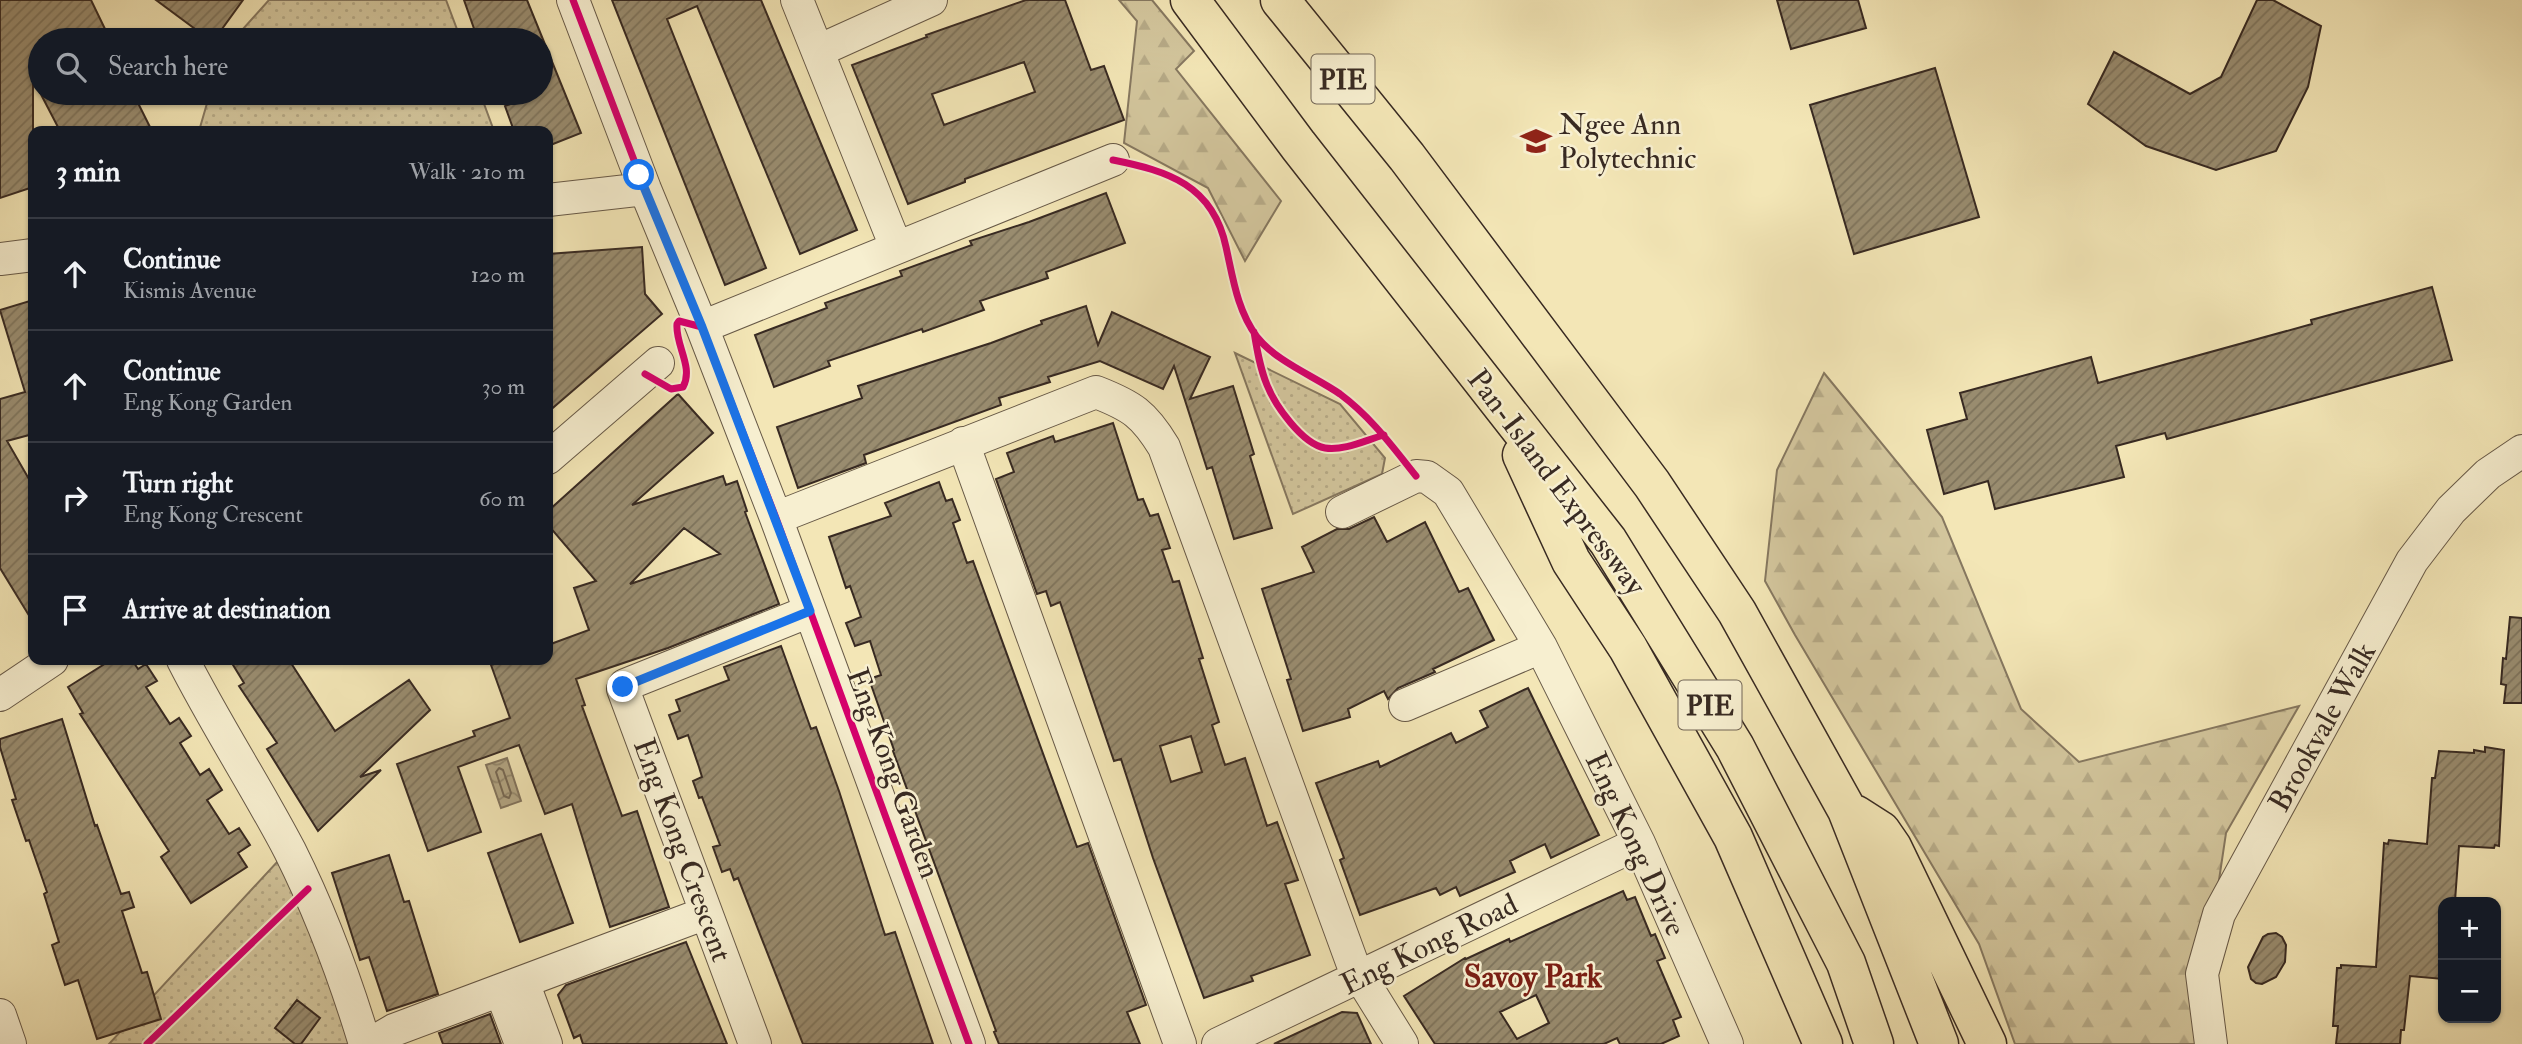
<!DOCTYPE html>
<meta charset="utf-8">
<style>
body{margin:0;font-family:"IM FELL Double Pica",serif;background:#20242c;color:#f1f3f6}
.controls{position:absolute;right:21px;bottom:21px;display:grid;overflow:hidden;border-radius:14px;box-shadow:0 2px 5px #0004}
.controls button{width:63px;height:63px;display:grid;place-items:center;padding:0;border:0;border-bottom:2px solid #363941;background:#171b24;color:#f1f3f6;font:35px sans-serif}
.stop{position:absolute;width:21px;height:21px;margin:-16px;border:5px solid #1a73e8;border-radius:50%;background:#fff}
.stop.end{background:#1a73e8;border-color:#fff;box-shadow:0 2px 7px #0008}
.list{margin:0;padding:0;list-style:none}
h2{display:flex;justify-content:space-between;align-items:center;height:91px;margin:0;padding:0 28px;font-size:30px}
h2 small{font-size:23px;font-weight:400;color:#9ea1a6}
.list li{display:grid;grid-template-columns:46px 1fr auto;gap:21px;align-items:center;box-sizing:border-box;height:112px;padding:0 28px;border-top:2px solid #363941}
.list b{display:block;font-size:26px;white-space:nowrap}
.list p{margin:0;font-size:23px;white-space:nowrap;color:#9ea1a6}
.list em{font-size:23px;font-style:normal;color:#9ea1a6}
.icon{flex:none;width:38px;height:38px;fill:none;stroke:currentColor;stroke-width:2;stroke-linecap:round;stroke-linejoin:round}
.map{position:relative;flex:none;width:2522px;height:1044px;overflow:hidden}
.search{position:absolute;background:#171b24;box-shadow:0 2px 5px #0004;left:28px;top:28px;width:525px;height:77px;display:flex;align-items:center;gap:18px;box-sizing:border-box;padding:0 24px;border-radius:38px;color:#9ea1a6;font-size:26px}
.panel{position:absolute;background:#171b24;box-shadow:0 2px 5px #0004;left:28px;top:126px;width:525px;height:539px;border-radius:14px}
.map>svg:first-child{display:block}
.green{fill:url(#green-dots);stroke:#867860;stroke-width:2}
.forest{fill:url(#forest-firs);stroke:#867860;stroke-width:2}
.water{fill:url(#water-waves);stroke:#82745d;stroke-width:2}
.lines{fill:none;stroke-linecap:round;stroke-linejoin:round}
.shore{stroke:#766853;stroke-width:2}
.building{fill:url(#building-hatch);stroke:#382a22;stroke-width:2;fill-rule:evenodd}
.minor-casing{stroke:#675947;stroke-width:34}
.highway-casing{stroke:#382a22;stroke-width:41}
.minor{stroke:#f7efd0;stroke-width:32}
.highway{stroke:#f3e6b6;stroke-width:38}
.cycleway-casing{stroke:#f7efd0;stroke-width:11}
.cycleway{stroke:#d6006c;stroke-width:7}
.route{stroke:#1a73e8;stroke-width:9}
.labels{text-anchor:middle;stroke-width:5;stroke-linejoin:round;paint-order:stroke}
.shield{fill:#f7efd0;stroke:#716556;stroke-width:2}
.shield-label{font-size:28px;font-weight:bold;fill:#382a22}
.poi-label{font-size:30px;fill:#382a22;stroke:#f7efd0;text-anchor:start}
.street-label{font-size:30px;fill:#382a22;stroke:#f7efd0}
.neighbourhood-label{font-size:32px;font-weight:bold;fill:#7a1f14;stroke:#f7efd0}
</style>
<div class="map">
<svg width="2522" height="1044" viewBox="0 0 2522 1044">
<defs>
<pattern id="green-dots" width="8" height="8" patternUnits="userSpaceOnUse" patternTransform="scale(1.75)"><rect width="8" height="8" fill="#d3c69d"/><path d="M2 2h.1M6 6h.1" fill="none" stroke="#b6aa87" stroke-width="1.8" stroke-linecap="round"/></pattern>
<pattern id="forest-firs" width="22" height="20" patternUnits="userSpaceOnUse" patternTransform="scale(1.75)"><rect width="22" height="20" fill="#d3c69d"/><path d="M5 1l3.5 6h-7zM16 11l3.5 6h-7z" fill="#b6aa87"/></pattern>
<pattern id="water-waves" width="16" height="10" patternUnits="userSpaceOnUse" patternTransform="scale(1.75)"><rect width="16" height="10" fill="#b3a684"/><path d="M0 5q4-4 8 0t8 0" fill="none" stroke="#93876c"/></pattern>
<pattern id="building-hatch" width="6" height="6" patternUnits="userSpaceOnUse" patternTransform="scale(1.75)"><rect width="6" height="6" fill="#998c6f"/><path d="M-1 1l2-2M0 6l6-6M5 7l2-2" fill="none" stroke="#7e735b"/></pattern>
</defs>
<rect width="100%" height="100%" fill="#f3e6b6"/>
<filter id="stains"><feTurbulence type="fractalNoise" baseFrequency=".00286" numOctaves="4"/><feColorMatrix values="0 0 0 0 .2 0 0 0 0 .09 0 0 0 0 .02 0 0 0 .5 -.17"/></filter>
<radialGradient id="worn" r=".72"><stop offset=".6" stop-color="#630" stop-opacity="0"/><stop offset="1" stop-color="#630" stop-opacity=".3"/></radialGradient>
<path class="green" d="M 269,0 L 446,0 L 461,40 L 233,40 Z
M 210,93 L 480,93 L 494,131 L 199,131 Z
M 1235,353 L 1340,404 L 1385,458 L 1382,474 L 1293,514 Z
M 290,848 L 367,1044 L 109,1044 Z"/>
<path class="forest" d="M 1119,0 L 1152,0 L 1194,51 L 1176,69 L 1281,201 L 1245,261 L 1208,188 L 1124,143 L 1137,21 Z
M 1824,373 L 1942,517 L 2021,709 L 2079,762 L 2299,706 L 2226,833 L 2198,1021 L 2217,1044 L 2015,1044 L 1979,944 L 1795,635 L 1765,581 L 1777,470 Z"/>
<path class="water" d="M 507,758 L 521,801 L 501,808 L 486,765 Z"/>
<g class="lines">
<path class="shore" d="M 499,768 L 503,770 L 511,793 L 509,798 L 504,796 L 496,772 Z"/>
</g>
<path class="building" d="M 0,0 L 91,0 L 105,29 L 102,31 L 107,40 L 40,40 L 40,93 L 133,93 L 152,131 L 60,131 L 33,79 L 33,187 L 0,198 Z
M 156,0 L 243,0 L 214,40 L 210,40 Z
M 464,0 L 527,0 L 581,133 L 548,146 L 548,131 L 514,131 L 505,106 L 541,93 L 541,40 L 478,40 Z
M 612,0 L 761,0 L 857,230 L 800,254 L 697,6 L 667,19 L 766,268 L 725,285 Z
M 1026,0 L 1065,0 L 1091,70 L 1104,66 L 1124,120 L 965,179 L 965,182 L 908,204 L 852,65 L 927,37 L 926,35 ZM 1024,62 L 1035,92 L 944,125 L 932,94 Z
M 1777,0 L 1858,0 L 1866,28 L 1791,49 Z
M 2257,0 L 2273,0 L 2321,26 L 2308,87 L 2276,151 L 2216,170 L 2146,146 L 2088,104 L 2114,52 L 2190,94 L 2221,77 Z
M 1935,68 L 1979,217 L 1854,254 L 1810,105 Z
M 1106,193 L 1125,243 L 1046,272 L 1048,278 L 980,301 L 984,310 L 923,332 L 922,329 L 828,361 L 830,366 L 774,387 L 755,335 L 827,308 L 825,303 L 902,276 L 900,271 L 972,245 L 970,241 L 1029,222 Z
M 642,247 L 645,294 L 662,314 L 548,412 L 548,254 Z
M 2432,287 L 2452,360 L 2167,439 L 2165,433 L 2116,446 L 2124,477 L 1995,509 L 1988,481 L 1944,494 L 1927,430 L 1967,419 L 1960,393 L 2091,357 L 2098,383 L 2312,324 L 2311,320 Z
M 33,300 L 33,434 L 7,441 L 33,486 L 33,622 L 0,568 L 0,399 L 25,392 L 0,310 Z
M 1086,306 L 1098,345 L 1112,312 L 1210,357 L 1190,399 L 1233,386 L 1254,454 L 1250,456 L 1272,528 L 1234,539 L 1212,467 L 1207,469 L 1174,366 L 1163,389 L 1100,361 L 1048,377 L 1050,382 L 999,398 L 1001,405 L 864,455 L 866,463 L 798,488 L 777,427 L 862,398 L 858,386 L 991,343 L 1042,324 L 1041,321 Z
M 678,394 L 713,433 L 632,505 L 723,476 L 726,485 L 737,481 L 747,511 L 745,512 L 779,604 L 668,648 L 576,679 L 585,705 L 582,706 L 622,816 L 637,811 L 669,907 L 610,927 L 572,804 L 545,814 L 519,745 L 458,767 L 481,832 L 428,851 L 397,764 L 475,736 L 473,731 L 510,718 L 491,665 L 507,660 L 548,660 L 548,645 L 589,630 L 574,588 L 596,581 L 548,525 L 548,511 ZM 684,528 L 720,554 L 630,584 Z
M 1113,423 L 1138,500 L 1143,499 L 1150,516 L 1158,514 L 1170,548 L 1162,550 L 1173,582 L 1179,581 L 1203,658 L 1199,659 L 1219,722 L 1212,725 L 1225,765 L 1245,758 L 1267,826 L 1277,822 L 1298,880 L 1285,884 L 1310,955 L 1251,976 L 1253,981 L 1204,998 L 1153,858 L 1121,759 L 1114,761 L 1060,602 L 1051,606 L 1046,591 L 1037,594 L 996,479 L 1014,472 L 1007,453 L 1053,436 L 1055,442 ZM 1191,736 L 1202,772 L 1171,782 L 1160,746 Z
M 939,482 L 946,501 L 952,499 L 960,520 L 953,523 L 967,563 L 973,561 L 1077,847 L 1088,843 L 1146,1005 L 1127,1012 L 1140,1044 L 999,1044 L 994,1032 L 996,1031 L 893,751 L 894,750 L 869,679 L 881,675 L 870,641 L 855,646 L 846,623 L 861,617 L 850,586 L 846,588 L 829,537 L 891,516 L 885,503 Z
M 1374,517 L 1387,542 L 1425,522 L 1459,592 L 1468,588 L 1494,640 L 1433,669 L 1435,672 L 1398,688 L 1388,699 L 1384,691 L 1348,709 L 1350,717 L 1303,731 L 1287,680 L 1291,679 L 1262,589 L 1314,572 L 1302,547 L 1337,529 L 1349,529 Z
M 2510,617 L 2522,618 L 2522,703 L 2504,703 L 2506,685 L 2501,684 L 2503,658 L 2506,659 Z
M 781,646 L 811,729 L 816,727 L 839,791 L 885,935 L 895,932 L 933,1044 L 803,1044 L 738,878 L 734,880 L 730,869 L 722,872 L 713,847 L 720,845 L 702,797 L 699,798 L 693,781 L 702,777 L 699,767 L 688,735 L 678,739 L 669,715 L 680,711 L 676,700 L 729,680 L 724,667 Z
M 111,660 L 132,660 L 138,669 L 146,664 L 157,681 L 146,687 L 170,724 L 179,718 L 191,736 L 180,743 L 200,775 L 209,769 L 222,790 L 207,800 L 229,834 L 239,828 L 250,845 L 238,853 L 247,867 L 191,903 L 161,857 L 169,851 L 80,714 L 83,713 L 68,687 Z
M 230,660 L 289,660 L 335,731 L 409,680 L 430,710 L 360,777 L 381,770 L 318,831 L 267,749 L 277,743 L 239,686 L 244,683 Z
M 1528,688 L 1599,835 L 1551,858 L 1545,844 L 1510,861 L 1515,872 L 1460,896 L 1456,887 L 1440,895 L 1436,888 L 1360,915 L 1340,860 L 1344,858 L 1316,783 L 1378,761 L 1380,767 L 1451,733 L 1456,743 L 1488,727 L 1480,711 Z
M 62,719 L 95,826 L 97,825 L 121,894 L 129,892 L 134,907 L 122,911 L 142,973 L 147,972 L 161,1019 L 97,1039 L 78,980 L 65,985 L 52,945 L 59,942 L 44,894 L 47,892 L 29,840 L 26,841 L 12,800 L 16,799 L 0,747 L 0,739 Z
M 2485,747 L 2504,750 L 2499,846 L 2495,845 L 2494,848 L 2459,846 L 2455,901 L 2443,902 L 2443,979 L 2410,976 L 2404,1030 L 2401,1030 L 2400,1044 L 2336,1044 L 2338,1026 L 2333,1026 L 2337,968 L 2341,968 L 2341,965 L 2376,967 L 2384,843 L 2388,844 L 2389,840 L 2427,844 L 2432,778 L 2435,778 L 2439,751 L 2474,753 L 2474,750 L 2485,752 Z
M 541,834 L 573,923 L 520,942 L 488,853 Z
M 389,855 L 404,902 L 409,901 L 438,994 L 387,1011 L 369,957 L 360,960 L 332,873 Z
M 1623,891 L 1627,900 L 1635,897 L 1651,936 L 1655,934 L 1665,958 L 1657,961 L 1681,1017 L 1673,1020 L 1679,1036 L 1661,1044 L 1620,1044 L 1617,1038 L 1604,1044 L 1435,1044 L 1404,996 L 1465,958 L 1466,959 L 1509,939 L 1510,942 ZM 1536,995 L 1549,1023 L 1517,1039 L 1500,1012 Z
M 2276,933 L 2282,937 L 2286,945 L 2285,962 L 2276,977 L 2262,984 L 2256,983 L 2251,979 L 2248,967 L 2263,937 L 2268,934 Z
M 686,942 L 727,1044 L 583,1044 L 580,1035 L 574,1038 L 558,995 L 566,985 Z
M 297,1000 L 320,1018 L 301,1044 L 295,1044 L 275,1028 Z
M 1342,1012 L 1357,1013 L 1371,1044 L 1274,1044 Z
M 490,1014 L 501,1044 L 443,1044 L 439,1033 Z"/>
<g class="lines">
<g class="minor-casing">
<path id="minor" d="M 573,0 L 645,189 L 702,327 L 776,518 L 969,1044
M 797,0 L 896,247
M 818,51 L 931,0
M 548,200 L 645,189
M 0,259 L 33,255
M 702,327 L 1113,160
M 963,443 L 1180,1044
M 548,458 L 658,363
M 1342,512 L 1416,476 L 1427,477 L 1448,492 L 1541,647 L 1639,843 L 1727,1044
M 776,518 L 1096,392 C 1132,406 1144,414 1164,447 L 1353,965 L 1402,1044
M 183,660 C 216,725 256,786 290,851 C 321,913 345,978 365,1044
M 0,695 L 52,660
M 1405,705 L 1541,647
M 523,982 L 546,1044
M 501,991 L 521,1044
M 0,1015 L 10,1044
M 370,1044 L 394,1030 L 706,913
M 755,1044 L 623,689 L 625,685 L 810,611
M 1218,1044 L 1639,843
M 2211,1044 L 2202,974 L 2219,914 L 2412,561 L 2451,510 L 2488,474 L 2522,451"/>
</g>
<g class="highway-casing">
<path id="highway" d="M 1190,0 L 1298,145 L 1608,541 L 1735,747 L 1846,963 L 1874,1044
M 1280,0 L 1407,157 L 1652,484 L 1737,612 L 1847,810 L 1939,1044
M 1522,455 L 1571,561 L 1628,648 L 1733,837 L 1823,1044
M 1856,815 L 1881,831 L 1892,847 L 1987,1044"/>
</g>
<use href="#minor" class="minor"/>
<use href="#highway" class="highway"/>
<g class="cycleway-casing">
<path id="cycleway" d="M 573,0 L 645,189 L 702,327 L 776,518 L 969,1044
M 1113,160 C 1168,171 1213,185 1226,247 C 1233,278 1237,310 1257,337 C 1277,362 1314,376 1340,394 C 1371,417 1392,446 1416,476
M 1254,332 C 1257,350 1260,368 1267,385 C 1275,405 1302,444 1325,448 C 1344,451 1366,440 1384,435
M 645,374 L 671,389 L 683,387 C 694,367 675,345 677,324 L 679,321 L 702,327
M 147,1044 L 308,889"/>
</g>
<use href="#cycleway" class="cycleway"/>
</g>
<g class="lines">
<path class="route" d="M 623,687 L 810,611 L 702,327 L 639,175"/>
</g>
<defs>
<g id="university-bare" transform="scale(2.415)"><path d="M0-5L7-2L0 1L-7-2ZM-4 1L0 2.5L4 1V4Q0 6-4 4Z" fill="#8f2418" stroke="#f7efd0" stroke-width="2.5" paint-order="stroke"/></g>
</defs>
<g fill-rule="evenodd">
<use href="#university-bare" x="1536" y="141"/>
</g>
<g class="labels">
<g class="shield">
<rect x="1311.5" y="54.5" width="63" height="49" rx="5"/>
<rect x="1678.5" y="680.5" width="63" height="49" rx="5"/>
</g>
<g class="shield-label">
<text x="1343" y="89">PIE</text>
<text x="1710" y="715">PIE</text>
</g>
<g class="poi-label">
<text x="1559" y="134">Ngee Ann<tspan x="1559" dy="34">Polytechnic</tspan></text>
</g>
<g class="street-label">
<text transform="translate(1557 482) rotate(53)" y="10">Pan-Island Expressway</text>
<text transform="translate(2322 727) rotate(-61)" y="10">Brookvale Walk</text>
<text transform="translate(894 773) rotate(70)" y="10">Eng Kong Garden</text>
<text transform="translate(1636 844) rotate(65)" y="10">Eng Kong Drive</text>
<text transform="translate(683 850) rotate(70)" y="10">Eng Kong Crescent</text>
<text transform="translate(1429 944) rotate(-26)" y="10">Eng Kong Road</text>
</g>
<g class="neighbourhood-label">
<text x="1533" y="987">Savoy Park</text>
</g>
</g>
<rect width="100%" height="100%" filter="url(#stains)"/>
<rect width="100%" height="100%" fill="url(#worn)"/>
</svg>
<div class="controls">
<button>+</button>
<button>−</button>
</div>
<div class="stop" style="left:639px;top:175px"></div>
<div class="stop end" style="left:623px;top:687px"></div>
<div class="search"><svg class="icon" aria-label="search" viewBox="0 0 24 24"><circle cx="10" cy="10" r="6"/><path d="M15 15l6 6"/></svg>Search here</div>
<section class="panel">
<h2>3 min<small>Walk · 210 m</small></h2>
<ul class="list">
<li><svg class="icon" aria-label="ahead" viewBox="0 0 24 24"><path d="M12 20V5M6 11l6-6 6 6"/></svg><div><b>Continue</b><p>Kismis Avenue</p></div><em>120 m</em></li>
<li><svg class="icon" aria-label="ahead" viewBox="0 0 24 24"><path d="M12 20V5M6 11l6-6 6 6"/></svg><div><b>Continue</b><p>Eng Kong Garden</p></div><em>30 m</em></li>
<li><svg class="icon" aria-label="right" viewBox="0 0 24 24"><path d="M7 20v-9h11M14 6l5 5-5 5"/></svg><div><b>Turn right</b><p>Eng Kong Crescent</p></div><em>60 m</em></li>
<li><svg class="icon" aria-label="arrive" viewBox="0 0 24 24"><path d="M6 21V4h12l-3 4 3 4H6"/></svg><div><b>Arrive at destination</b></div></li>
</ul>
</section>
</div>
